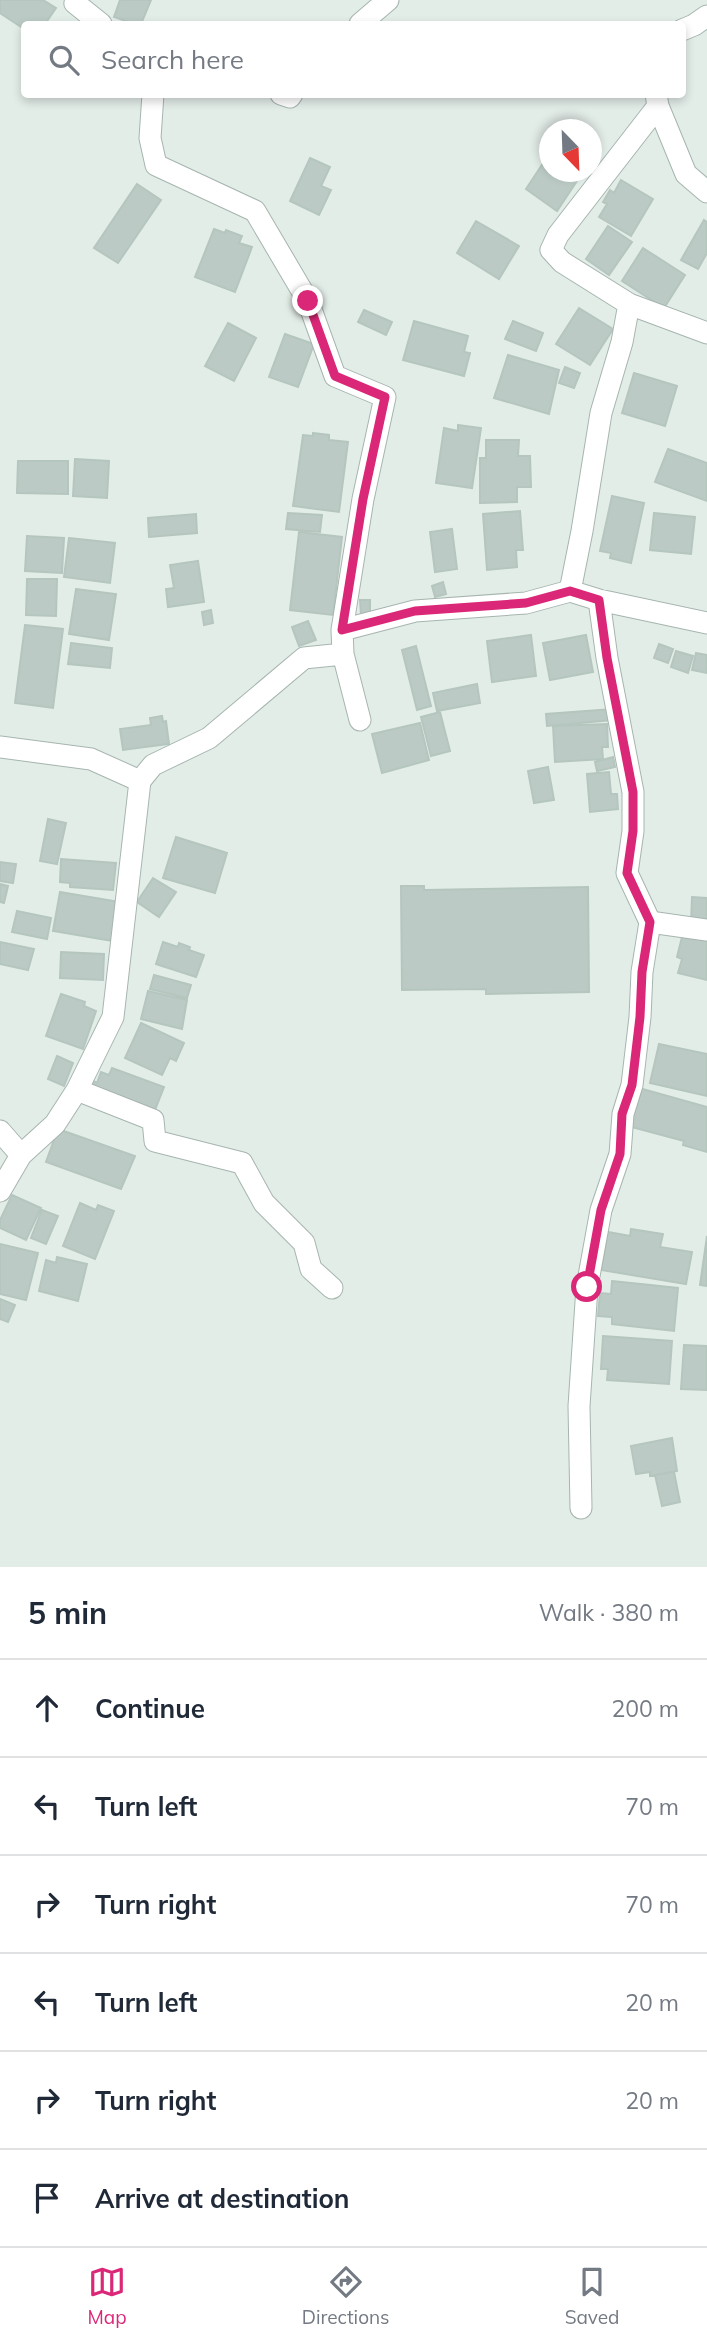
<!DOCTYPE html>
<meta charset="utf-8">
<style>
body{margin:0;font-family:Mulish,sans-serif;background:#f6f6f7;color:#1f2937}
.compass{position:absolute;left:539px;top:119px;width:63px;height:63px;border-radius:50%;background:#fff;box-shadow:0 4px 10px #0003;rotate:157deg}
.stop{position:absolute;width:21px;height:21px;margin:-16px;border:5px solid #db2777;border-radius:50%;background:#fff}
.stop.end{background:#db2777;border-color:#fff;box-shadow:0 2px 7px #0008}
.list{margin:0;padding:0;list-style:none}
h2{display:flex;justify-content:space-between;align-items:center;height:91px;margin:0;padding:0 28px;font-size:30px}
h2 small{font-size:23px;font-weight:400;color:#747a83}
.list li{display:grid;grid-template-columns:46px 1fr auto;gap:21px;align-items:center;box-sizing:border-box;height:98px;padding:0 28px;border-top:2px solid #e0e1e3}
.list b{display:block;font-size:26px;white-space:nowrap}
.list em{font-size:23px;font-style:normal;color:#747a83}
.icon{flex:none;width:38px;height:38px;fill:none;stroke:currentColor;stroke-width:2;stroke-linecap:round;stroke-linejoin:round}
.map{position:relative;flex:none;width:707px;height:1567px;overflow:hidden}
.search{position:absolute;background:#fff;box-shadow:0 4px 10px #0003;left:21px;right:21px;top:21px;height:77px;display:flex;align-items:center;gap:18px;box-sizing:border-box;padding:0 24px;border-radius:7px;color:#747a83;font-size:26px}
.sheet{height:679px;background:#fff}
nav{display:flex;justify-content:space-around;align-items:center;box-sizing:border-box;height:98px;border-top:2px solid #e0e1e3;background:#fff;font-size:19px;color:#747a83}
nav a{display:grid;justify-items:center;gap:4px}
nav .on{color:#db2777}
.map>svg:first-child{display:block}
.building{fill:#bbcac4;stroke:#b5c6bf;stroke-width:2}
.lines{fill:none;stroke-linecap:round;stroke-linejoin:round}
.street-casing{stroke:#a6b5af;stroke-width:23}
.street{stroke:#fff;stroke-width:21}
.route{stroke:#db2777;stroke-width:9}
</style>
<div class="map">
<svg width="707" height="1567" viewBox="0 0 707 1567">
<rect width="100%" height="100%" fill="#e3ede8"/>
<path class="building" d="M 0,0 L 43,0 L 56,8 L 45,24 L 24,24 L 24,29 L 0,13 Z
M 120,0 L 151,0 L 141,24 L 134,24 L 114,17 Z
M 549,154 L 550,172 L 575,172 L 581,175 L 557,211 L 526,189 Z
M 310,158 L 330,167 L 321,186 L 331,190 L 319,215 L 290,201 Z
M 621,180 L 653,199 L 631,236 L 599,217 L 607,204 L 603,202 L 610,190 L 614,193 Z
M 137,184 L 161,200 L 118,263 L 94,248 Z
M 704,220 L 707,222 L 707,253 L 698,269 L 681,260 Z
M 476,221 L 519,246 L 499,279 L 457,253 Z
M 608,226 L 632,242 L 609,275 L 586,259 Z
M 214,229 L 225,233 L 226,230 L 242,236 L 239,243 L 252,247 L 235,292 L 195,277 Z
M 643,248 L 685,275 L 664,308 L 622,281 Z
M 579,308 L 613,329 L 590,365 L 556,344 Z
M 364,310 L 392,322 L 386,335 L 358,322 Z
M 414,321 L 468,336 L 464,352 L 470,353 L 464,376 L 403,360 Z
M 513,321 L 543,333 L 536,351 L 505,339 Z
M 228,323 L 256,338 L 234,381 L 205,366 Z
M 285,334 L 314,344 L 298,387 L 269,377 Z
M 508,355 L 559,370 L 549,414 L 494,398 Z
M 565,367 L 580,373 L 574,388 L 559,383 Z
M 634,373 L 677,386 L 665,426 L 622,413 Z
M 458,425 L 481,428 L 472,488 L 436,483 L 444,428 L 458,431 Z
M 313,433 L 329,435 L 329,440 L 348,442 L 339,512 L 293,506 L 303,435 L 313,436 Z
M 486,440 L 519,440 L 518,456 L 530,456 L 531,487 L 517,487 L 517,502 L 480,503 L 480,458 L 486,458 Z
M 668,449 L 707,463 L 707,501 L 655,482 Z
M 75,459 L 109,461 L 107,498 L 73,496 Z
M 18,461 L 68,461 L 68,494 L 17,493 Z
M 612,496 L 644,503 L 631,563 L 610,558 L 611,553 L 600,551 Z
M 520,511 L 523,550 L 516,550 L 517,567 L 487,570 L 483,514 Z
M 288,513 L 322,515 L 320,532 L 286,529 Z
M 654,513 L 695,517 L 691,554 L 650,550 Z
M 196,514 L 197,533 L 149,537 L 148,518 Z
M 452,529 L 457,569 L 435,572 L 430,532 Z
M 299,532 L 342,537 L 333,615 L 290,610 Z
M 27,536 L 64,538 L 62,573 L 25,571 Z
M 69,538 L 115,543 L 110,583 L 64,577 Z
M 198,561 L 204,602 L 168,607 L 166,589 L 174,588 L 170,565 Z
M 27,579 L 57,579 L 56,616 L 26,615 Z
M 443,582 L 446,594 L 435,597 L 432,586 Z
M 76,589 L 116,594 L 109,640 L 69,634 Z
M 360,600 L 370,600 L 370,615 L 361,615 Z
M 211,610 L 213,623 L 204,625 L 202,612 Z
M 308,621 L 316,640 L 299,646 L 292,627 Z
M 25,625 L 63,629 L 53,708 L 15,703 Z
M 531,635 L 536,676 L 492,682 L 487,641 Z
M 586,635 L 593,672 L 550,680 L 543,643 Z
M 71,643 L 112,648 L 110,668 L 68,664 Z
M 659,644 L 673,649 L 668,663 L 654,658 Z
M 416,646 L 431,706 L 417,710 L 402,650 Z
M 676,651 L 693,656 L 688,673 L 671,667 Z
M 696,653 L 707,655 L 707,673 L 692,670 Z
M 477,684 L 480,703 L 437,711 L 433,693 Z
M 612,709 L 613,720 L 547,726 L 546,714 Z
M 440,712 L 450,751 L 431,756 L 421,717 Z
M 162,716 L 163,722 L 166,721 L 169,744 L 123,750 L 120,729 L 151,725 L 150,718 Z
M 420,723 L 429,760 L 382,773 L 372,734 Z
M 607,724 L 608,747 L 602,747 L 603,759 L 555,762 L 553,726 Z
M 613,757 L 615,767 L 597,771 L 595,762 Z
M 548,767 L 554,800 L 534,803 L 528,771 Z
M 609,772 L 611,794 L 617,794 L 618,809 L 590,812 L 587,774 Z
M 48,819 L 66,823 L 57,864 L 40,861 Z
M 176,837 L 227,853 L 215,893 L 163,878 Z
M 61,859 L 116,863 L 113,890 L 70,887 L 70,883 L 60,882 Z
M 0,862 L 16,864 L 13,883 L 0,881 Z
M 153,878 L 176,892 L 159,917 L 137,902 Z
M 0,884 L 8,886 L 4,903 L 0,902 Z
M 401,886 L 424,886 L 424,890 L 588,887 L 589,992 L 486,994 L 486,989 L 402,990 Z
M 60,892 L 120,902 L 113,941 L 53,931 Z
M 692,897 L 707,898 L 707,924 L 691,923 Z
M 17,911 L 51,918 L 47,939 L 12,932 Z
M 683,933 L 707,940 L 707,980 L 678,973 L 682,959 L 677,957 Z
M 0,942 L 34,949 L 28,970 L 0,964 Z
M 163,942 L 178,947 L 179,943 L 190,947 L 189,950 L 204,955 L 196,977 L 156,964 Z
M 61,952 L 104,954 L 103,980 L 60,978 Z
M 154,975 L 191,985 L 187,998 L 150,989 Z
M 148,991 L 187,1000 L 182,1029 L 141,1019 Z
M 61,994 L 85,1002 L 84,1006 L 96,1011 L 83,1049 L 46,1036 Z
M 141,1023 L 184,1043 L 176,1061 L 170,1058 L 162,1075 L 125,1058 Z
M 659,1044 L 707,1054 L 707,1096 L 650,1083 Z
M 57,1056 L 73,1063 L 64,1086 L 48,1079 Z
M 112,1068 L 164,1087 L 153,1115 L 88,1090 L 92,1080 L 97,1083 L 101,1072 L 109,1075 Z
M 639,1088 L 707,1107 L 707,1152 L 683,1145 L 684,1141 L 628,1126 Z
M 58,1129 L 135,1156 L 121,1189 L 46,1162 Z
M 12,1195 L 41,1208 L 26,1240 L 0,1228 L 0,1220 Z
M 80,1203 L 96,1210 L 98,1205 L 114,1211 L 95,1259 L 63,1246 Z
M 42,1210 L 58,1216 L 46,1244 L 31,1238 Z
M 631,1229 L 663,1234 L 660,1247 L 692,1252 L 686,1284 L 601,1270 L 608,1232 L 630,1236 Z
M 707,1236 L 707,1286 L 700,1285 Z
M 0,1244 L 38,1253 L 26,1300 L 0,1294 Z
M 57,1257 L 87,1264 L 78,1301 L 39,1291 L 46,1260 L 56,1263 Z
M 612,1281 L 678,1288 L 674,1331 L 612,1324 L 612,1317 L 598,1316 L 600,1293 L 611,1294 Z
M 0,1299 L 15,1305 L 8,1322 L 0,1319 Z
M 603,1336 L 672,1341 L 669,1384 L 607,1380 L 608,1369 L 601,1369 Z
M 684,1345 L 707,1346 L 707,1390 L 681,1389 Z
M 672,1438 L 677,1471 L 650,1476 L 650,1472 L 636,1474 L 631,1446 Z
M 674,1472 L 680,1502 L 662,1506 L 655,1475 Z"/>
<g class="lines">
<g class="street-casing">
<path id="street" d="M 76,0 L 75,3 L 101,24
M 360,24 L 388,0
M 682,30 L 694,25 L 707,16
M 153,94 L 150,138 L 156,165 L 255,211 L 308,301 L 335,376 L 385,397 L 363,499 L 342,630
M 281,94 L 290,97 L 292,94
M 658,106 L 686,174 L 707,192
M 629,304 L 707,333
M 570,591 L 582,531 L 601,413 L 622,342 L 629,304 L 562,262 L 551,250 L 558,235 L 658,106 L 656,94
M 343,654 L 360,720
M 0,747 L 91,759 L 140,781 L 153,765 L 209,738 L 304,658 L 343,654 L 342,630 L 415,611 L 526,603 L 570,591 L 599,600 L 707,623
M 650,922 L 707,930
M 77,1090 L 153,1120 L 155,1141 L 242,1163 L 264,1203 L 304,1243 L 311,1269 L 332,1288
M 0,1131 L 21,1155 L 55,1124 L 77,1090 L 113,1017 L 140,781
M 0,1191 L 21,1155
M 581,1508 L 579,1406 L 587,1287 L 601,1210 L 620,1154 L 623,1114 L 632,1085 L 640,1017 L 642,972 L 650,922 L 627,873 L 633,831 L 633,792 L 607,658 L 599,600"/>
</g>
<use href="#street" class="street"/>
</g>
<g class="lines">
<path class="route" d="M 308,301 L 335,376 L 385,397 L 363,499 L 342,630 L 415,611 L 526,603 L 570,591 L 599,600 L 607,658 L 633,792 L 633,831 L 627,873 L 650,922 L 642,972 L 640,1017 L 632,1085 L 622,1114 L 620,1154 L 601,1210 L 587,1287"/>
</g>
</svg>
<svg class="compass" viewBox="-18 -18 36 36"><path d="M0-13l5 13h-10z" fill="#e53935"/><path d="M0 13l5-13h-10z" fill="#747a83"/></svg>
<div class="stop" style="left:587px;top:1287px"></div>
<div class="stop end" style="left:308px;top:301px"></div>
<div class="search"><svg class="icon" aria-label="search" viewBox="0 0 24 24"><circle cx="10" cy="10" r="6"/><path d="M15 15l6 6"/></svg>Search here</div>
</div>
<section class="sheet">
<h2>5 min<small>Walk · 380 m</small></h2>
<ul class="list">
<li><svg class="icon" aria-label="ahead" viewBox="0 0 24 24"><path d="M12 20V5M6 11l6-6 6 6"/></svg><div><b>Continue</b></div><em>200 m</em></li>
<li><svg class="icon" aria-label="left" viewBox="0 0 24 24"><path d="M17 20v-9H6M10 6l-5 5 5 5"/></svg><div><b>Turn left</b></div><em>70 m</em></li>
<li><svg class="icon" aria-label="right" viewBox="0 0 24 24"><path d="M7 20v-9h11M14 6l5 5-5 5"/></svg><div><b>Turn right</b></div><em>70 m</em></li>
<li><svg class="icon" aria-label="left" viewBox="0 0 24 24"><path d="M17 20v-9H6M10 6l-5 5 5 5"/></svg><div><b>Turn left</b></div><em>20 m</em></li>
<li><svg class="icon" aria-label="right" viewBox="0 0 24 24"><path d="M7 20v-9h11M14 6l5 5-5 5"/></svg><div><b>Turn right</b></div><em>20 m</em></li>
<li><svg class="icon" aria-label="arrive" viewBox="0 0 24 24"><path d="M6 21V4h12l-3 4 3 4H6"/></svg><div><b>Arrive at destination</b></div></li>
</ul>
</section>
<nav>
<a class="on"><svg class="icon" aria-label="map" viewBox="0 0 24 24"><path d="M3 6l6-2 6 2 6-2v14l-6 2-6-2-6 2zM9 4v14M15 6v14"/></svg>Map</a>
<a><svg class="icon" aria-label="directions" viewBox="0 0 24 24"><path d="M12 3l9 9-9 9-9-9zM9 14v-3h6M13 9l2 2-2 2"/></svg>Directions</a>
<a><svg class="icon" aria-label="saved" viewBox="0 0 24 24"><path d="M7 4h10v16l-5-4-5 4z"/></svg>Saved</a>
</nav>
